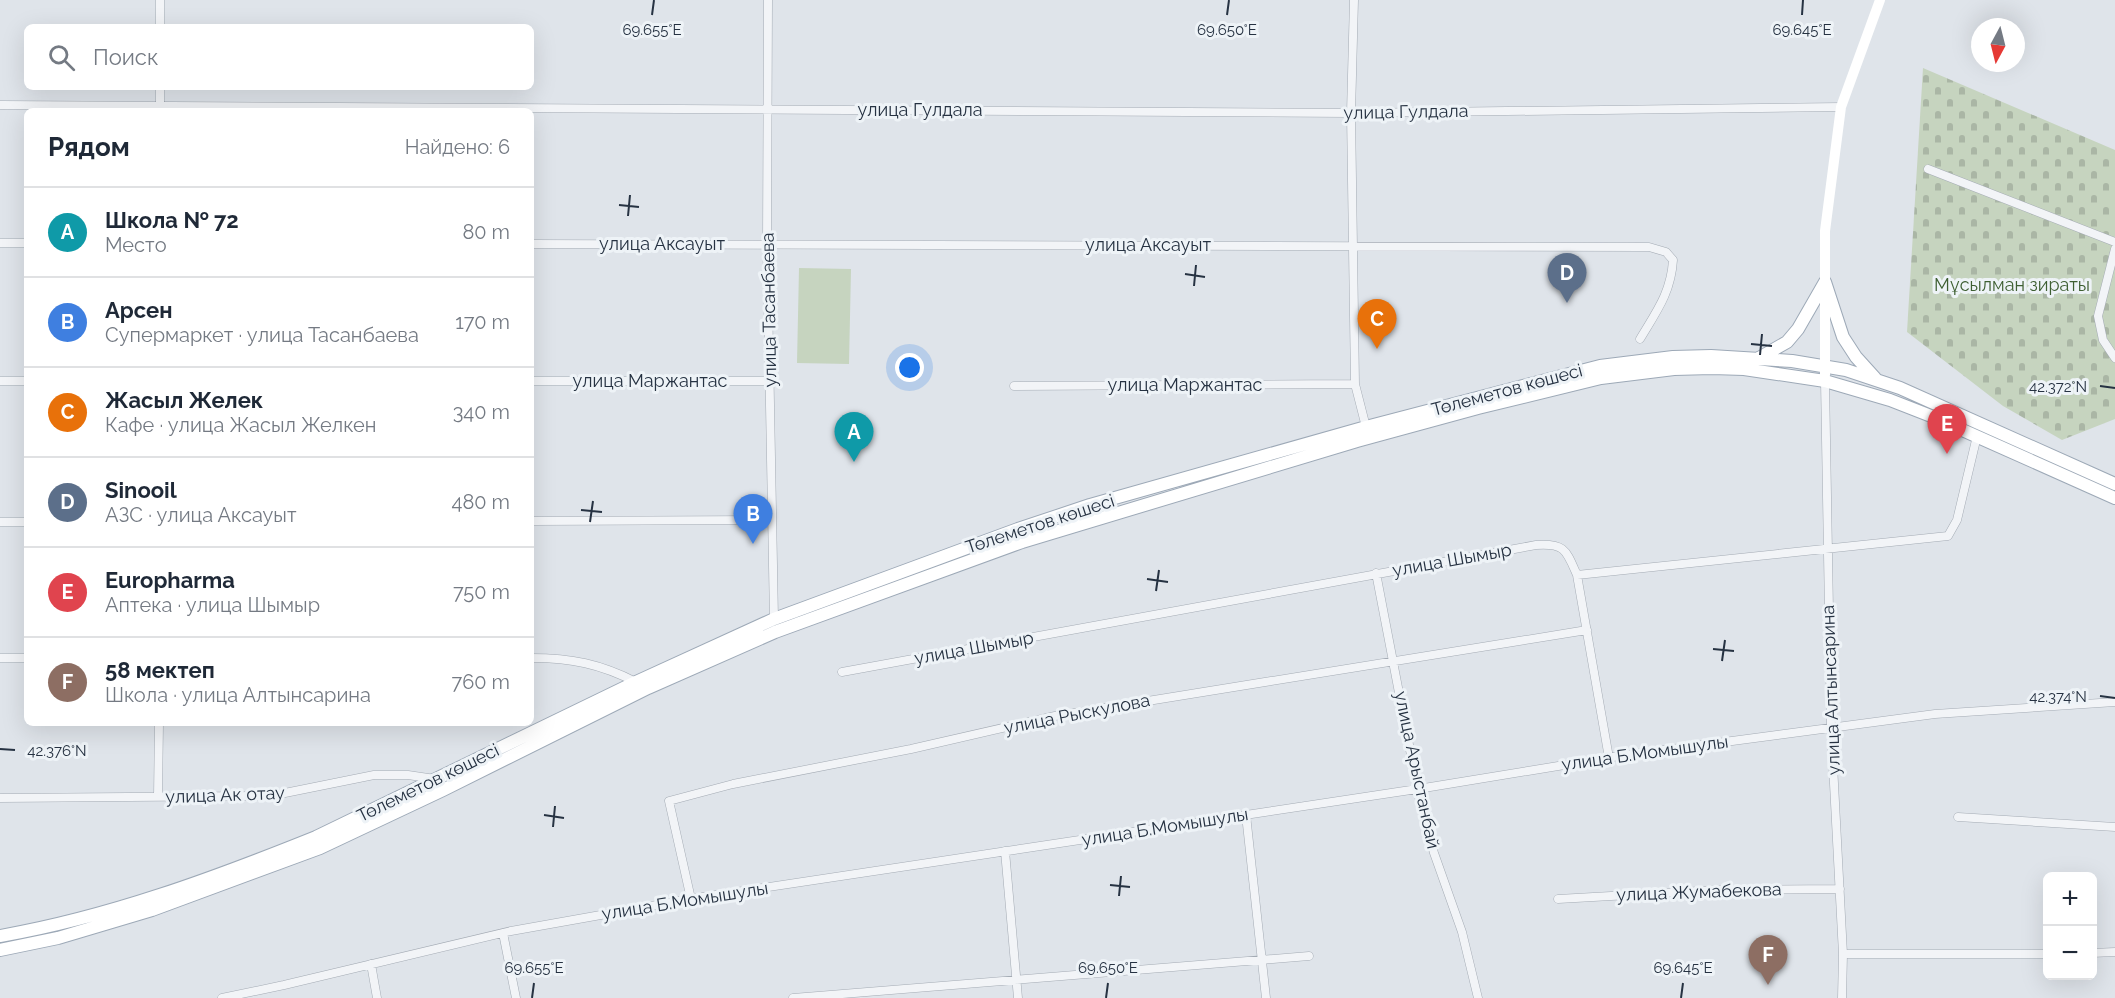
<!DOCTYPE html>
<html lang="ru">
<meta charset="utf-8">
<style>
body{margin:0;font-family:Raleway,sans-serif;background:#f2f2f3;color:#1f2937}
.controls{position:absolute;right:18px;bottom:18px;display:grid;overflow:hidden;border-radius:9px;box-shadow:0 6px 24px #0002}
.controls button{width:54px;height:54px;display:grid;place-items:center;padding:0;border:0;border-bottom:2px solid #e0e1e3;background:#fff;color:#1f2937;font:30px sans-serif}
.compass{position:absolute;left:1971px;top:18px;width:54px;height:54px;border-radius:50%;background:#fff;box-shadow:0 6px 24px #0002;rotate:187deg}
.you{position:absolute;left:910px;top:368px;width:21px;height:21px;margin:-15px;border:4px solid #fff;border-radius:50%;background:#1a73e8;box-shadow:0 0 0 9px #1a73e833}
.badge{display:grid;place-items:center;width:39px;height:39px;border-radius:50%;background:#0f766e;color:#fff;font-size:20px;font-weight:700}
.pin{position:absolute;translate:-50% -50px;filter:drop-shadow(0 2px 3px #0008)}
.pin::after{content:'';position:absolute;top:32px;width:21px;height:18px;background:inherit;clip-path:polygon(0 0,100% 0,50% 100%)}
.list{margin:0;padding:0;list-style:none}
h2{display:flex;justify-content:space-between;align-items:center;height:78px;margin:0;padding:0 24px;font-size:26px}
h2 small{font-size:20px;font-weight:400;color:#747a83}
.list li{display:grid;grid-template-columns:39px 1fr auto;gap:18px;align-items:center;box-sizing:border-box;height:90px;padding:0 24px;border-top:2px solid #e0e1e3}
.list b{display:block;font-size:22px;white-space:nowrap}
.list p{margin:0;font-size:20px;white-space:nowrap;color:#747a83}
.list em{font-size:20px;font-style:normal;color:#747a83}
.icon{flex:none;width:33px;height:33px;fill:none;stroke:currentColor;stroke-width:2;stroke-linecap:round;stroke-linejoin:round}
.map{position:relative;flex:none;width:2115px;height:998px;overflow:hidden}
.search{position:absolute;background:#fff;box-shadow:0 6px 24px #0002;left:24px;top:24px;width:510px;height:66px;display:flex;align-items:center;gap:15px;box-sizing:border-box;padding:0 21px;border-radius:9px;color:#747a83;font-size:22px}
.panel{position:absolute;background:#fff;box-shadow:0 6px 24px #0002;left:24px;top:108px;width:510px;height:618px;border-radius:9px}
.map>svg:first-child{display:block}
.cemetery{fill:url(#cemetery-stones)}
.pitch{fill:#c6d4bf}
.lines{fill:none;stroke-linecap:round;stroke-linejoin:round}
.street-casing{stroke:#a4abb4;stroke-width:9}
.primary-casing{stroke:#9da9b7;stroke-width:14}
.street{stroke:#f2f4f7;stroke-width:8}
.secondary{stroke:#fff;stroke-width:10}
.primary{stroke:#fff;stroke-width:12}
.ticks{fill:none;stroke:#263242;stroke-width:2}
.labels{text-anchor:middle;stroke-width:6;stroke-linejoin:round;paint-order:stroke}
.street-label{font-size:18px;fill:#263242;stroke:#eef3f7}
.park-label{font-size:18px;fill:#3e5f32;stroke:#eef3f7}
.ticks-label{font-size:15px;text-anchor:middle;fill:#263242;stroke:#eef3f7;stroke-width:6;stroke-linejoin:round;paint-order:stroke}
</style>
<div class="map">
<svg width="2115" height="998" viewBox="0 0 2115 998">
<defs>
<pattern id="cemetery-stones" width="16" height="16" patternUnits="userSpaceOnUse" patternTransform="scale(1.5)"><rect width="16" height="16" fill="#c6d4bf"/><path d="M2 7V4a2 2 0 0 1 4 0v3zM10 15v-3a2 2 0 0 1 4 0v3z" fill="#aab6a5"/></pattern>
</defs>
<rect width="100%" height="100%" fill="#dfe4ea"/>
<path class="cemetery" d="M 1923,68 L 2115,150 L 2115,419 L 2062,440 L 2003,406 L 1907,332 Z"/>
<path class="pitch" d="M 799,268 L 851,269 L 849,364 L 797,363 Z"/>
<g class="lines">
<g class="street-casing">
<path id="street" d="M 160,0 L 160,27
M 768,0 L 767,244 L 774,619
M 1354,0 L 1351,113 L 1355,384 L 1366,427
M 160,87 L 160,110
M 0,105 L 1351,113 L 1841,107
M 1928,169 L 2115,242
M 0,243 L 27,243
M 531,244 L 1649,247 L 1666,252 L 1673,260 C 1671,293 1656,312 1640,339
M 2115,249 L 2098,316 L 2103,340 L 2115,358
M 0,381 L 27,381
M 531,381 L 769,381
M 1825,381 L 1831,727 L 1843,954 L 1842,998
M 1014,386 L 1355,384
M 531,521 L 772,520
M 0,522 L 27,522
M 1376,573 L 1420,802 L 1434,853 L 1462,932 L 1478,998
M 1577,575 L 1609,758
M 0,658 L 27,658
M 531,658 C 572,658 600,664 636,682
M 842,672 L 1536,545 C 1565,543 1566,550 1577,575 L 1948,536 L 1957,520 L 1977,436
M 158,797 L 159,723
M 0,798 L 270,796 L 374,775 L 408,775 L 435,779
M 1246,815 L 1266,998
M 1958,817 L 2115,827
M 1005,851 L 1018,998
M 691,899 L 669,801 L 733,784 L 911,749 L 1055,716 L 1587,630
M 1558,899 L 1717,890 L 1840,889
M 503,933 L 516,998
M 2092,953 L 2115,952
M 1843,954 L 2048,954
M 371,964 L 377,998
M 222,998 L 284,985 L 511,931 L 696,898 L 1424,788 L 1619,756 L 1935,714 L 2115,702
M 793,998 L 1309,956"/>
</g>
<g class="primary-casing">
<path id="primary" d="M 1825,282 L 1843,337 L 1856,357 L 1875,378
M 1759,358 L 1787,342 L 1798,329 L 1825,282
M 0,936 C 109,917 214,878 316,837 L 636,682 L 774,619 L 1018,529 L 1090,505 L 1366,427 L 1600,366 L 1673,357 L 1711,356 L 1792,361 L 1846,370 L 1900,388 L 2115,484
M 0,950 L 58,938 L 152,910 L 320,848 L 443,790 L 648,688 L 775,632 L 1022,542 L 1357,441 L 1478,408 L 1601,378 L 1674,369 L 1712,368 L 1744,369 L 1825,381 L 1890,400 L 1931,416 L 2115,498"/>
</g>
<use href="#street" class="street"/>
<path class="secondary" d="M 1825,375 L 1825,231 L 1841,107 L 1880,0"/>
<use href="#primary" class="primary"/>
</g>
<path class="ticks" d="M 652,15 L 654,0M 1227,15 L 1229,0M 1802,15 L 1803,0M 619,205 L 639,207M 628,216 L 630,195M 1185,274 L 1205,277M 1194,286 L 1196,265M 1751,344 L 1772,346M 1760,355 L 1762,334M 2100,386 L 2115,388M 581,510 L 602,512M 590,522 L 593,501M 1147,579 L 1168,582M 1156,591 L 1159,570M 1713,649 L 1734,651M 1722,661 L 1725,640M 2100,696 L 2115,698M 0,749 L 15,750M 544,815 L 564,818M 553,827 L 555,806M 1110,885 L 1130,887M 1119,896 L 1121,876M 532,998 L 534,983M 1106,998 L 1108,983M 1681,998 L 1683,983"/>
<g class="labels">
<g class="street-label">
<text x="920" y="116">улица Гулдала</text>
<text transform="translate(1406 112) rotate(-1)" y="6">улица Гулдала</text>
<text x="662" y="250">улица Аксауыт</text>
<text x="1148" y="251">улица Аксауыт</text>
<text transform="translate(769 310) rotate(-91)" y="6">улица Тасанбаева</text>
<text x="650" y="387">улица Маржантас</text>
<text x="1185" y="391">улица Маржантас</text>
<text transform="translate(1507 390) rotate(-15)" y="6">Төлеметов көшесі</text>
<text transform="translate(1040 524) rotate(-18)" y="6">Төлеметов көшесі</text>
<text transform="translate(1452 560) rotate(-10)" y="6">улица Шымыр</text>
<text transform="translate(974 648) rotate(-10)" y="6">улица Шымыр</text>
<text transform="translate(1831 690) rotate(-92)" y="6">улица Алтынсарина</text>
<text transform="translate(1077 714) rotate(-11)" y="6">улица Рыскулова</text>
<text transform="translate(1645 753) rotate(-8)" y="6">улица Б.Момышулы</text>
<text transform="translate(1417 770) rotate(78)" y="6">улица Арыстанбай</text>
<text transform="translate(428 783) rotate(-26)" y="6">Төлеметов көшесі</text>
<text transform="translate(225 795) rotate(-2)" y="6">улица Ак отау</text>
<text transform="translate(1165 827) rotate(-9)" y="6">улица Б.Момышулы</text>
<text transform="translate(1699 892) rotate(-2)" y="6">улица Жумабекова</text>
<text transform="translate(685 901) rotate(-9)" y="6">улица Б.Момышулы</text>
</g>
<g class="park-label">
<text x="2012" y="291">Мұсылман зираты</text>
</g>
</g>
<g class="ticks-label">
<text x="652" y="35">69.655°E</text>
<text x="1227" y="35">69.650°E</text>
<text x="1802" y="35">69.645°E</text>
<text x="2058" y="392">42.372°N</text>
<text x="2058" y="702">42.374°N</text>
<text x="57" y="756">42.376°N</text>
<text x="534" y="973">69.655°E</text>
<text x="1108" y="973">69.650°E</text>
<text x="1683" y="973">69.645°E</text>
</g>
</svg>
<div class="controls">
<button>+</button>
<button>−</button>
</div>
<svg class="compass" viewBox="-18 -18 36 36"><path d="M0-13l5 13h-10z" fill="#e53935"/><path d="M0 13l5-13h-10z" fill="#747a83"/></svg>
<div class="you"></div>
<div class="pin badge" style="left:854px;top:462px;background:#0f9aa8">A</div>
<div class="pin badge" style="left:753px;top:544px;background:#3f7fe0">B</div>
<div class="pin badge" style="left:1377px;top:349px;background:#e8710a">C</div>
<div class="pin badge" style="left:1567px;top:303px;background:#5c6f8a">D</div>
<div class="pin badge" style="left:1947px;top:454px;background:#e0444e">E</div>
<div class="pin badge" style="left:1768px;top:985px;background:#8d6e63">F</div>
<div class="search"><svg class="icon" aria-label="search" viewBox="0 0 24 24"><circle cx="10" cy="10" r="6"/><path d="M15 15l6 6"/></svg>Поиск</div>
<section class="panel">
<h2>Рядом<small>Найдено: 6</small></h2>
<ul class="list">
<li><span class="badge" style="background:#0f9aa8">A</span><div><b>Школа № 72</b><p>Место</p></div><em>80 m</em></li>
<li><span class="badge" style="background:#3f7fe0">B</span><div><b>Арсен</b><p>Супермаркет · улица Тасанбаева</p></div><em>170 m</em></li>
<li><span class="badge" style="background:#e8710a">C</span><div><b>Жасыл Желек</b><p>Кафе · улица Жасыл Желкен</p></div><em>340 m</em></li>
<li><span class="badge" style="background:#5c6f8a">D</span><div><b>Sinooil</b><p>АЗС · улица Аксауыт</p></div><em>480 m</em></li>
<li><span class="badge" style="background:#e0444e">E</span><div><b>Europharma</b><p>Аптека · улица Шымыр</p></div><em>750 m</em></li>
<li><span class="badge" style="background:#8d6e63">F</span><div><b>58 мектеп</b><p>Школа · улица Алтынсарина</p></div><em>760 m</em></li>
</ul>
</section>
</div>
